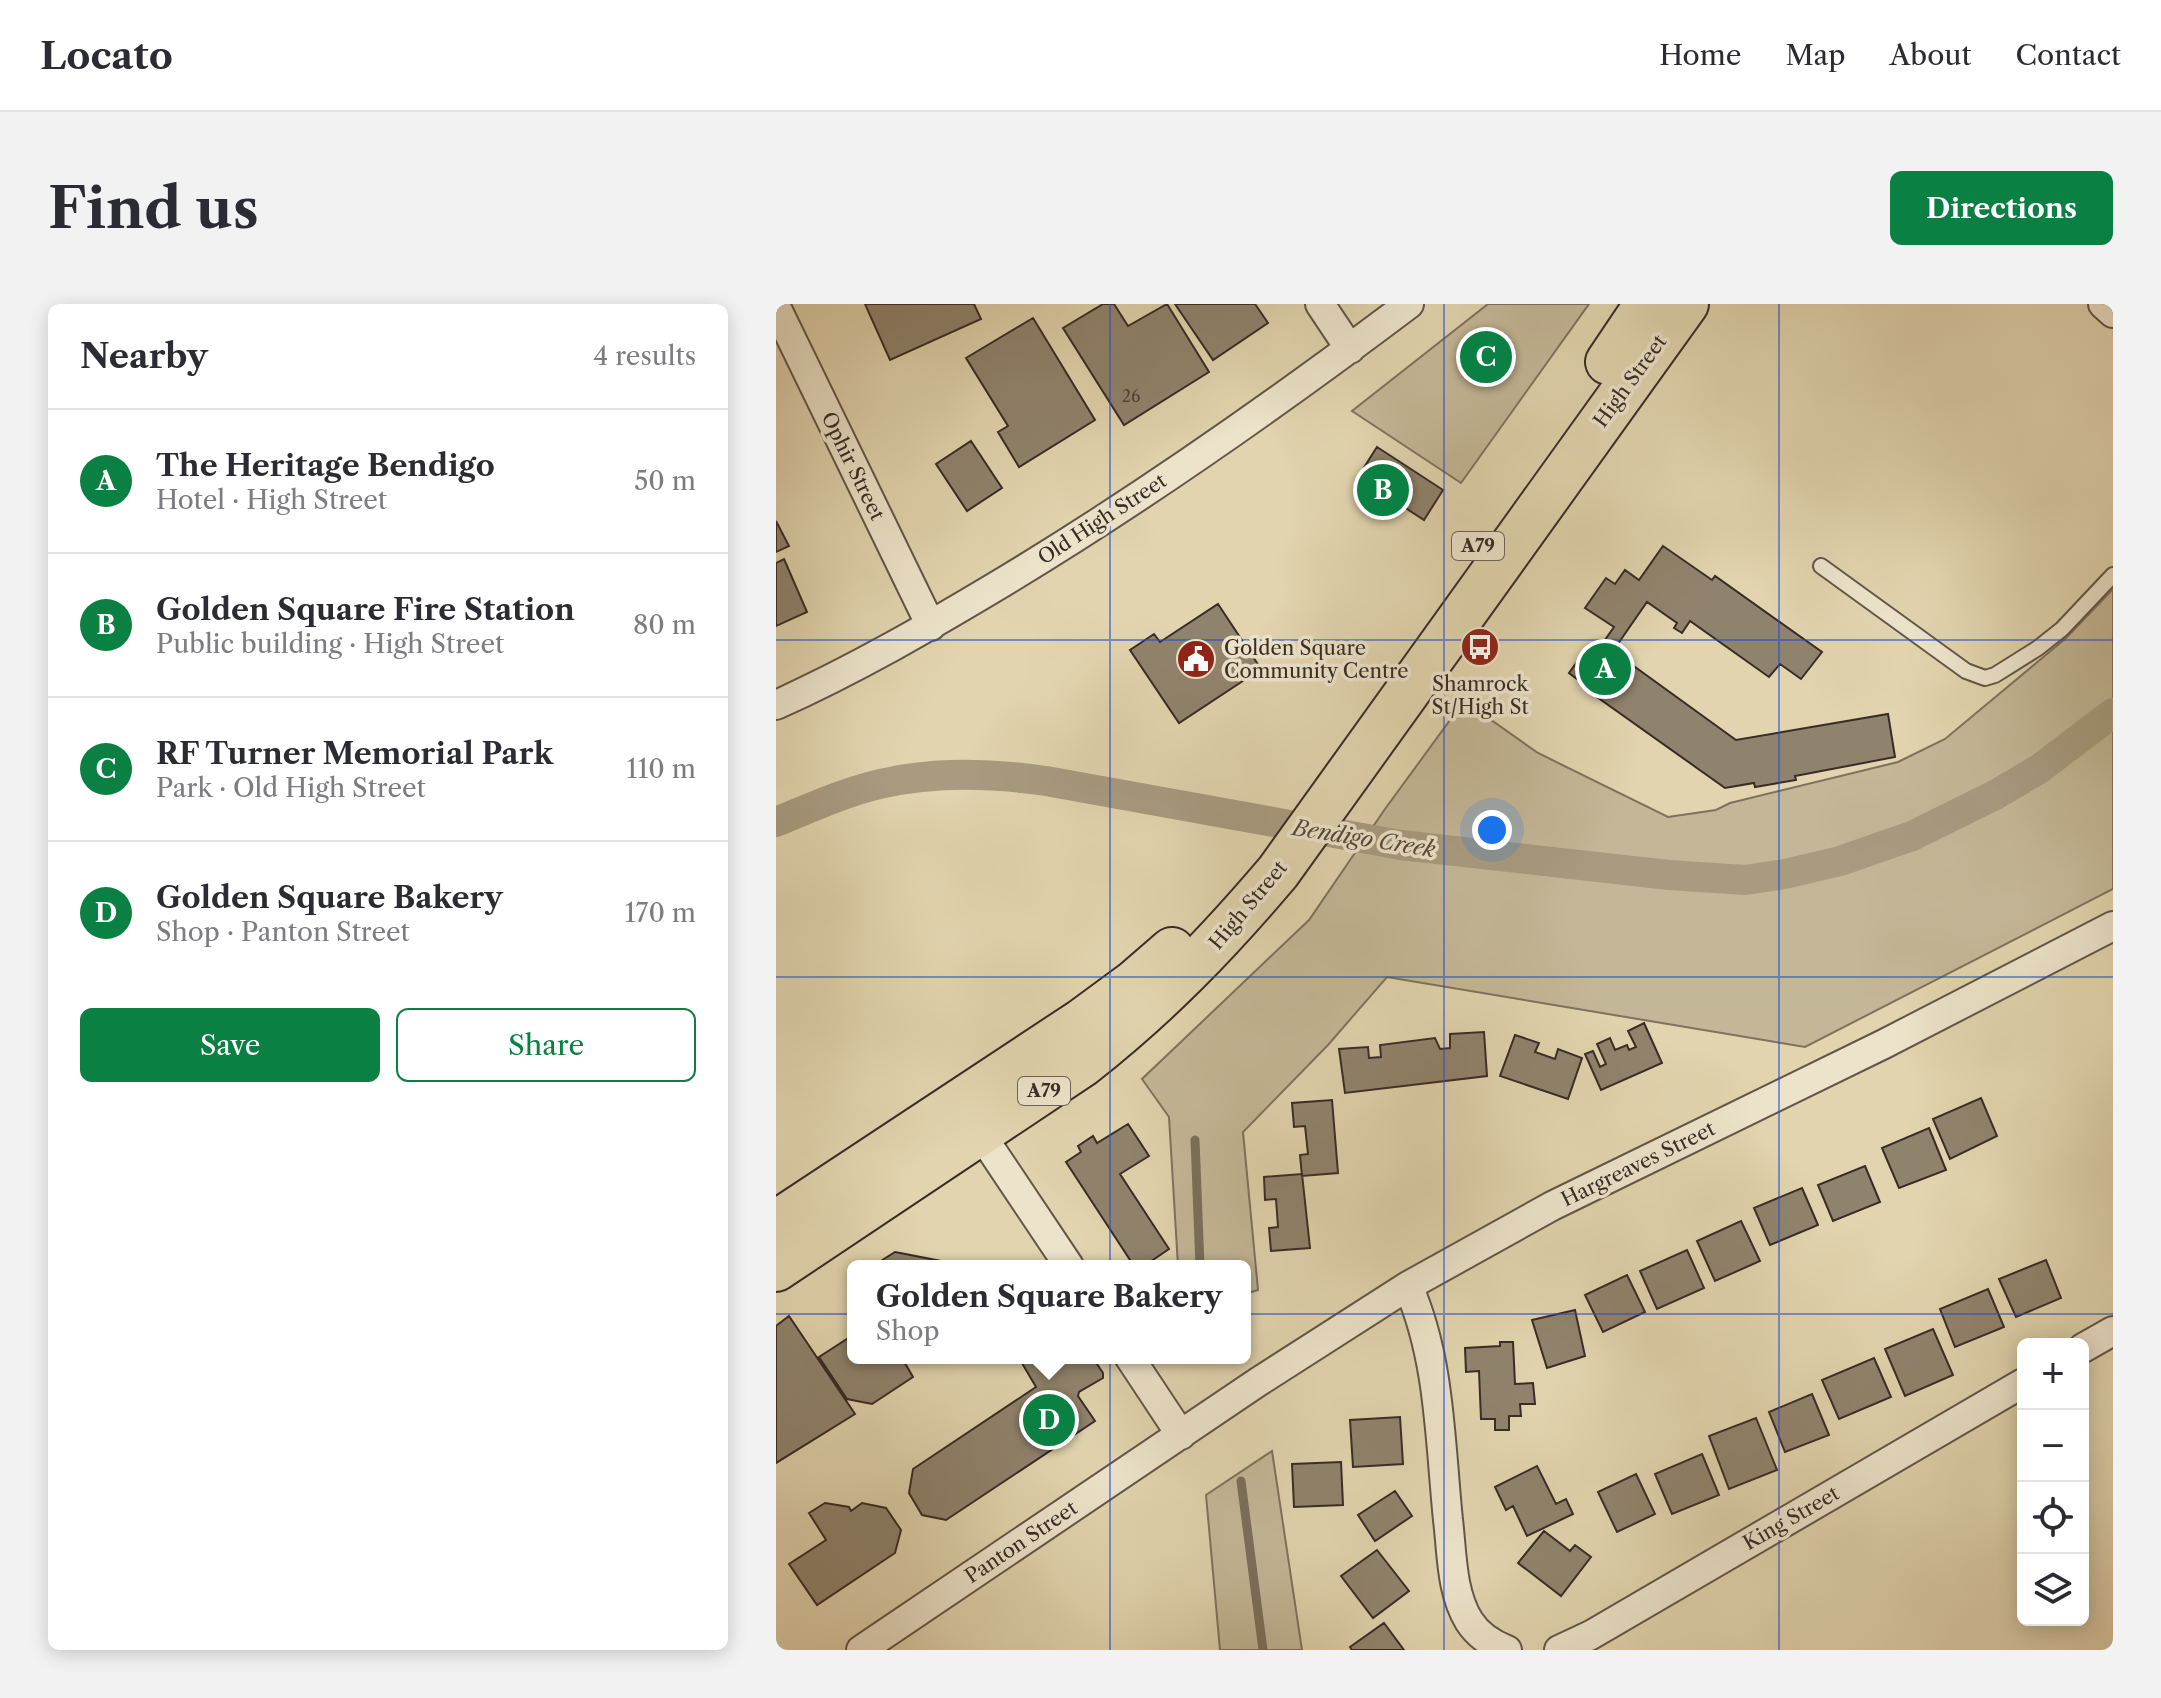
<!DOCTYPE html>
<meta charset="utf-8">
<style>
body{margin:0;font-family:"Libre Caslon Text",serif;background:#f2f2f3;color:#2b2b33}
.controls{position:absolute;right:24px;bottom:24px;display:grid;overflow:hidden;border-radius:12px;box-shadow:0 4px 20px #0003}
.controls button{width:72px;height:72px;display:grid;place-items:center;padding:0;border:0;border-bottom:2px solid #e1e1e2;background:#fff;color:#2b2b33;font:40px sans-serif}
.you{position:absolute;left:716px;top:526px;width:28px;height:28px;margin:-20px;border:6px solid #fff;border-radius:50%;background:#1a73e8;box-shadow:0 0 0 12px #1a73e833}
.badge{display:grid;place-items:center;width:52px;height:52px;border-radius:50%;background:#0b8043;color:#fff;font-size:26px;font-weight:700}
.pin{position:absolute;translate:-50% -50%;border:4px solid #fff;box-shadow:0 2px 8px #0006}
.popup{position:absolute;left:71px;top:956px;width:404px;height:104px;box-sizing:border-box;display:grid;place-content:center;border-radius:12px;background:#fff;filter:drop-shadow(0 2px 6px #0005);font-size:26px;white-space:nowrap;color:#7c7c81}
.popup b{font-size:30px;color:#2b2b33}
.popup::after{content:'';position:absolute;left:50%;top:100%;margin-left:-16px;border:16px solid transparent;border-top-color:#fff}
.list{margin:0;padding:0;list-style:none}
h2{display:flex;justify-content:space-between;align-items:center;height:104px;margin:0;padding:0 32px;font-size:34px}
h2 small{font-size:26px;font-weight:400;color:#7c7c81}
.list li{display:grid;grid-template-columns:52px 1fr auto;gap:24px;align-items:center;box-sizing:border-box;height:144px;padding:0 32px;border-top:2px solid #e1e1e2}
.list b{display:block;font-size:30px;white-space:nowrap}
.list p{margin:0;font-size:26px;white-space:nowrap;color:#7c7c81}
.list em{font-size:26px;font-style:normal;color:#7c7c81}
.actions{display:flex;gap:16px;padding:24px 32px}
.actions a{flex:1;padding:18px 0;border:2px solid #0b8043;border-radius:12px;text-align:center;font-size:28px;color:#0b8043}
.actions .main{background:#0b8043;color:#fff}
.icon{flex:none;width:44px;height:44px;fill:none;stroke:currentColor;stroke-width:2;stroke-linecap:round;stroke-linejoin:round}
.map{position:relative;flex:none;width:1337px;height:1346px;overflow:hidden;border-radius:12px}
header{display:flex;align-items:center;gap:48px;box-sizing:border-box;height:112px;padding:0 40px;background:#fff;border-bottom:2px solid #e1e1e2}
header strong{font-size:38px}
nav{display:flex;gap:44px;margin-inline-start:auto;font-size:28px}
.intro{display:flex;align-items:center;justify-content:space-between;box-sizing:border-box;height:192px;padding:0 48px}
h1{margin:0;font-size:56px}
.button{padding:20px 36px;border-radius:12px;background:#0b8043;color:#fff;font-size:28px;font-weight:700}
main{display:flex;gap:48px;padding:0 48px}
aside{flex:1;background:#fff;border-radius:12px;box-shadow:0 4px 20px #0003}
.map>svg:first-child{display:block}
.green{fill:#c4b797;stroke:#7e725e;stroke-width:2}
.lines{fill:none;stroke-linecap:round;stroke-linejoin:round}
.stream{stroke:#7b6f5c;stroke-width:9}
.canal{stroke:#a89b80;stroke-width:30}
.building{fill:#90836d;stroke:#382c26;stroke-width:2}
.service-casing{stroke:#625648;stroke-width:18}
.minor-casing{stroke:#625648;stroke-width:32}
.trunk-casing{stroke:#382c26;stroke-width:48}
.service{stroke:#ece3ca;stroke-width:14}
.minor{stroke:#ece3ca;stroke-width:28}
.trunk{stroke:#e1d4ae;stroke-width:44}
.grid{fill:none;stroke:#1d4ed8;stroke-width:2;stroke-opacity:0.55}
.labels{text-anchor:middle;stroke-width:7;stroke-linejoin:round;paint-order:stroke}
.number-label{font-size:16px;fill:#4e4238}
.shield{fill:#ece3ca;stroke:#6e6357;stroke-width:2}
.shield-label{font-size:18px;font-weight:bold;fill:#382c26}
.street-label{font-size:20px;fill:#382c26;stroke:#ece3ca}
.poi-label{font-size:20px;fill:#382c26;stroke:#ece3ca;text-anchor:start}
.water-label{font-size:22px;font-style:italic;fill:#54483c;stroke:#ece3ca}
</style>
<header>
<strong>Locato</strong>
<nav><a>Home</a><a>Map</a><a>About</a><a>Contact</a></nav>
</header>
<div class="intro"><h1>Find us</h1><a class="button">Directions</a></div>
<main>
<aside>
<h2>Nearby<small>4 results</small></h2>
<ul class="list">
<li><span class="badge">A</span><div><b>The Heritage Bendigo</b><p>Hotel · High Street</p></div><em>50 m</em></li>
<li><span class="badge">B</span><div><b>Golden Square Fire Station</b><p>Public building · High Street</p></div><em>80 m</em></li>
<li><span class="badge">C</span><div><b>RF Turner Memorial Park</b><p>Park · Old High Street</p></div><em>110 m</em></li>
<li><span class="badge">D</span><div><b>Golden Square Bakery</b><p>Shop · Panton Street</p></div><em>170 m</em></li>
</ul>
<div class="actions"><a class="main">Save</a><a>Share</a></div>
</aside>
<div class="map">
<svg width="1337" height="1346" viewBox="0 0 1337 1346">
<rect width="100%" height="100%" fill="#e1d4ae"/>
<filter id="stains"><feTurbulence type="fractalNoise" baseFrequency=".0025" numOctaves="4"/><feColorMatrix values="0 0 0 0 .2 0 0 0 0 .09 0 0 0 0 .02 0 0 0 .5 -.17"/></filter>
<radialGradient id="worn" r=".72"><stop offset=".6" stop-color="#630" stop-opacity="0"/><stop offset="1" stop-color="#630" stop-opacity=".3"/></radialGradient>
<path class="green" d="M 712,0 L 813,0 L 685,179 L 576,107 Z
M 1337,285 L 1337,585 L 1029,743 L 611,673 L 552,741 L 467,828 L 482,986 L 469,990 L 469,962 L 402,962 L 393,813 L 366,775 L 533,616 L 609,505 L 688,397 L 762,449 L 892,513 L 940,506 L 954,499 L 1122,458 L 1169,435 L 1289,335 Z
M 496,1147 L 526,1346 L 444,1346 L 430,1191 Z"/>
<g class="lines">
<path class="stream" d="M 419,836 L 424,962
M 465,1177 L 487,1346"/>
<path class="canal" d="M 0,518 C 34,504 69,488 104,480 C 159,467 215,469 270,477 L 625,541 L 893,571 L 969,576 L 1009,570 L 1064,557 L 1136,532 L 1219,491 L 1263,465 L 1337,409"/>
</g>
<path class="building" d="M 89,0 L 198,0 L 205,15 L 114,56 Z
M 327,0 L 338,0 L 352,22 L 391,0 L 433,68 L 348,121 L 287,24 Z
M 399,0 L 479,0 L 492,19 L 437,56 Z
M 257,14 L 319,116 L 243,163 L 222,128 L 232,122 L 190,54 Z
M 195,137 L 226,184 L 191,207 L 160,160 Z
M 601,143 L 667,186 L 648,216 L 582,173 Z
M 0,217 L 13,242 L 0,248 Z
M 887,242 L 936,276 L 939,272 L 1046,348 L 1025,375 L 1004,360 L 993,373 L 914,317 L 906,329 L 898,324 L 901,319 L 871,298 L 837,347 L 960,436 L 1112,410 L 1119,453 L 1019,472 L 1020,476 L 979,483 L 978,479 L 949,484 L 807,383 L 809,381 L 793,369 L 813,341 L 821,347 L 838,323 L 809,304 L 830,274 L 839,280 L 849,266 L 863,276 Z
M 8,255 L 31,308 L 0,322 L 0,259 Z
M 442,300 L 485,365 L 403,419 L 354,346 L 378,330 L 384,338 Z
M 868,719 L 886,759 L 825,786 L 809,750 L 817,747 L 824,763 L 830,760 L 821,740 L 834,734 L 839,746 L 851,741 L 853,746 L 860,743 L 852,727 Z
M 708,728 L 711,772 L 569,789 L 563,745 L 592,743 L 593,754 L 605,753 L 604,741 L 659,734 L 664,745 L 674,744 L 674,730 Z
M 739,731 L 763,739 L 759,748 L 779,755 L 782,745 L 806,754 L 792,795 L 724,772 Z
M 1205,794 L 1221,832 L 1174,855 L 1157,815 Z
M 556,796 L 562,869 L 526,872 L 524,851 L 532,850 L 529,822 L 518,823 L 516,799 Z
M 352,820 L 373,852 L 344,870 L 393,945 L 368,962 L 358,962 L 290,858 L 305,848 L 302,842 L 317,832 L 321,839 Z
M 1153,824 L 1170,866 L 1123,884 L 1106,844 Z
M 1089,862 L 1104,898 L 1057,917 L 1042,881 Z
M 526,870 L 534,944 L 495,947 L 493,924 L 502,923 L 500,895 L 489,896 L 488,873 Z
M 1026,884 L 1042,921 L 994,941 L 978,904 Z
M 965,917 L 984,957 L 939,977 L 921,937 Z
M 911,946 L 928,984 L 881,1005 L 864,967 Z
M 119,948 L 170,958 L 173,962 L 97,962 Z
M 1270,956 L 1285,994 L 1240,1013 L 1223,975 Z
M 851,971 L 869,1008 L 827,1028 L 809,991 Z
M 1212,985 L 1228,1023 L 1179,1043 L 1164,1005 Z
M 799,1006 L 809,1052 L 771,1064 L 756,1016 Z
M 13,1012 L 79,1110 L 0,1159 L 0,1022 Z
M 1157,1025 L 1177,1071 L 1129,1092 L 1109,1045 Z
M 77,1031 L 77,1054 L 126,1054 L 137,1073 L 96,1100 L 71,1095 L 43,1053 Z
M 724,1038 L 737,1038 L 739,1080 L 757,1079 L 759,1100 L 744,1100 L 745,1112 L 733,1112 L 733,1126 L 719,1126 L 719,1115 L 705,1115 L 703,1067 L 690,1068 L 689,1044 L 724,1042 Z
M 243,1054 L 317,1054 L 327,1069 L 327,1074 L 303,1088 L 302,1092 L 319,1117 L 170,1216 L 146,1211 L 133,1189 L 137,1165 L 260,1083 Z
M 1098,1054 L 1115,1093 L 1063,1115 L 1046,1076 Z
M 1036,1090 L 1053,1131 L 1009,1148 L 993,1108 Z
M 624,1113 L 627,1160 L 577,1163 L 574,1116 Z
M 980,1114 L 1001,1166 L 953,1185 L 933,1132 Z
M 926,1150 L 943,1191 L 896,1210 L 879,1170 Z
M 565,1158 L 567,1201 L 518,1203 L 516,1160 Z
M 761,1162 L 780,1200 L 790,1195 L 797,1210 L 751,1232 L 737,1202 L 730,1206 L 719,1183 Z
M 860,1170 L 879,1210 L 841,1228 L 822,1188 Z
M 619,1187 L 636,1212 L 599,1237 L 582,1211 Z
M 49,1199 L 73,1203 L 75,1207 L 86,1199 L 110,1204 L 125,1226 L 119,1249 L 41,1301 L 13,1260 L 50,1236 L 33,1209 Z
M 768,1227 L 794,1247 L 799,1241 L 815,1253 L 785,1292 L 742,1259 Z
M 601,1246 L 633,1287 L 597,1314 L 565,1272 Z
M 608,1319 L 628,1346 L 576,1346 L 574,1343 Z"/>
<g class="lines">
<g class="service-casing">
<path id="service" d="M 1045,262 L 1190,367 L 1209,374 L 1219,371 L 1262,344 L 1286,325 L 1337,271"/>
</g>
<g class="minor-casing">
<path id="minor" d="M 544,0 L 574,45
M 1327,0 L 1337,9
M 0,3 L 155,322
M 0,401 C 80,365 154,322 229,277 C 368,193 503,98 633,0
M 204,829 L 293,962
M 632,982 C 664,1054 664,1137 672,1216 C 676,1248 675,1288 693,1317 C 702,1331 715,1340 731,1346
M 1307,1044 L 1337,1027
M 354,1054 L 405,1131
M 85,1346 L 482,1078 L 632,982 L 776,902 L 1108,740 L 1337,622
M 783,1346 L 815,1331 L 1247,1079"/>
</g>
<g class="trunk-casing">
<path id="trunk" d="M 832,58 L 871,0
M 0,919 L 306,717 L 359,678 L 396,646
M 0,965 L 307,760 C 382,701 440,641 502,568 L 910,0"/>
</g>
<use href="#service" class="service"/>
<use href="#minor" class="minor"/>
<use href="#trunk" class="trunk"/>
</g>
<path class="grid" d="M 334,0 L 334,1346M 668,0 L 668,1346M 1003,0 L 1003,1346M 0,336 L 1337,336M 0,673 L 1337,673M 0,1010 L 1337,1010"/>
<defs>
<g id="bus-disc" transform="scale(2)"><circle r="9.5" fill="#8f2418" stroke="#ece3ca"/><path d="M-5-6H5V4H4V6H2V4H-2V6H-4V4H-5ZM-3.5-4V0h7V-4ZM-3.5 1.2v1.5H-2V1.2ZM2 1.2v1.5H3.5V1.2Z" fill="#fff"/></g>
<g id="civic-disc" transform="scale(2)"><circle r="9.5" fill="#8f2418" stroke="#ece3ca"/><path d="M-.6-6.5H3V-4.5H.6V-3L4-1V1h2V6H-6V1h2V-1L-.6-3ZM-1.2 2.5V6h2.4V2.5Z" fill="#fff"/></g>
</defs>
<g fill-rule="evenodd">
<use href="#bus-disc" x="704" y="343"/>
<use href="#civic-disc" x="420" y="355"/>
</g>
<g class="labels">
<g class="number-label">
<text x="355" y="98">26</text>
</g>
<g class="shield">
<rect x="676" y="228" width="52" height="28" rx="6"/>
<rect x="242" y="773" width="52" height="28" rx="6"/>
</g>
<g class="shield-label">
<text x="702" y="248">A79</text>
<text x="268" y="793">A79</text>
</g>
<g class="street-label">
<text transform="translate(854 77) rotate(-54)" y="7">High Street</text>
<text transform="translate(77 162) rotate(64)" y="7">Ophir Street</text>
<text transform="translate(326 215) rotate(-33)" y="7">Old High Street</text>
<text transform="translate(472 601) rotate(-50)" y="7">High Street</text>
<text transform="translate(862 860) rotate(-26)" y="7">Hargreaves Street</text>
<text transform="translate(1015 1214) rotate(-30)" y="7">King Street</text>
<text transform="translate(245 1238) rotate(-34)" y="7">Panton Street</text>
</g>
<g class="poi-label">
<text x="448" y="351">Golden Square<tspan x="448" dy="23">Community Centre</tspan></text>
<text x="704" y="387" text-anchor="middle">Shamrock<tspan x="704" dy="23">St/High St</tspan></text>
</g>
<g class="water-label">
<text transform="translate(588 534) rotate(9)" y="8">Bendigo Creek</text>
</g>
</g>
<rect width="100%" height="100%" filter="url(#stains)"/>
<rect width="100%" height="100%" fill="url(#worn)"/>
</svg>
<div class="controls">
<button>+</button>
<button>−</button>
<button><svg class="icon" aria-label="locate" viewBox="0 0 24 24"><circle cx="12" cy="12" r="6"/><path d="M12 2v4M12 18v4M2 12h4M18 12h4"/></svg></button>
<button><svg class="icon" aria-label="layers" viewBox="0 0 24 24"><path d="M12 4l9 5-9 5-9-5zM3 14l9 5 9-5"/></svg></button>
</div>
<div class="you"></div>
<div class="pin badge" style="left:829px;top:365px">A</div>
<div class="pin badge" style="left:607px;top:186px">B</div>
<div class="pin badge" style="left:710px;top:53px">C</div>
<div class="pin badge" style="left:273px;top:1116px">D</div>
<div class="popup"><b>Golden Square Bakery</b>Shop</div>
</div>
</main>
